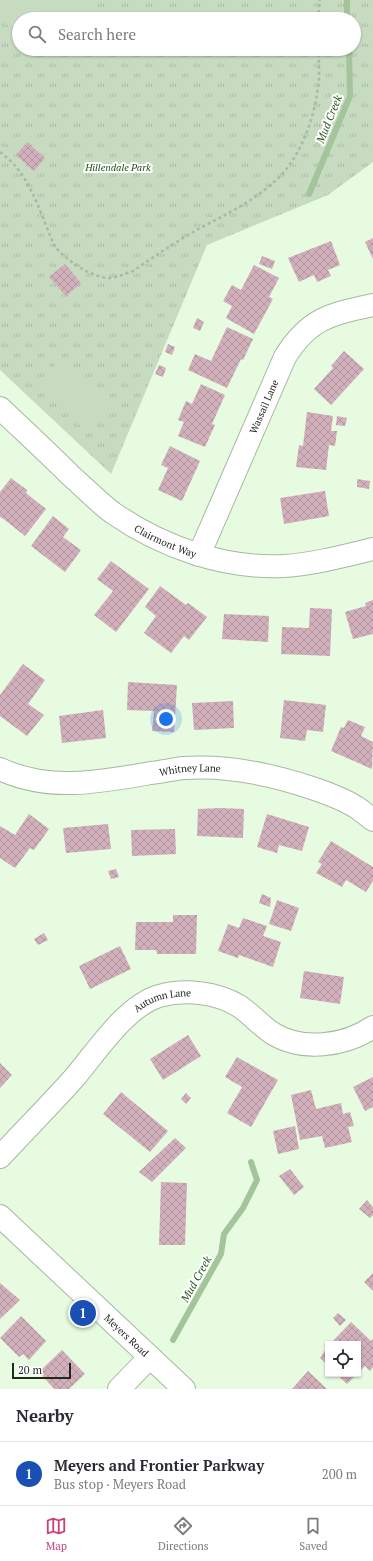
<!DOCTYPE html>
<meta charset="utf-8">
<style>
body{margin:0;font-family:"PT Serif",serif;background:#f2f2f3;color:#2b2b33}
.controls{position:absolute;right:12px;bottom:12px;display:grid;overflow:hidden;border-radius:0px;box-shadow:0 1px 3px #0004}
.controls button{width:36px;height:36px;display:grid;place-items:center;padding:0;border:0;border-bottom:1px solid #e1e1e2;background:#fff;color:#2b2b33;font:20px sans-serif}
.scale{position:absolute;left:12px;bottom:10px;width:59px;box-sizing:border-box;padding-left:4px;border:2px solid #21281f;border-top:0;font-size:11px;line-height:14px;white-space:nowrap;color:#21281f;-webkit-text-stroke:3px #fff;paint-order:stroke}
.you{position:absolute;left:166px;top:719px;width:14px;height:14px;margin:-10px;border:3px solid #fff;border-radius:50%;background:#1a73e8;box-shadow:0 0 0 6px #1a73e833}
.badge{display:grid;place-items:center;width:26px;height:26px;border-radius:50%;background:#c8407c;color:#fff;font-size:13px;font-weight:700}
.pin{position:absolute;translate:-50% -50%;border:2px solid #fff;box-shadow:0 1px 4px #0006}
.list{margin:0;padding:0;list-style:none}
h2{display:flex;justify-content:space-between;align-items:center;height:52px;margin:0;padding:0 16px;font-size:17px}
h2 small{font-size:13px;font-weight:400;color:#7c7c81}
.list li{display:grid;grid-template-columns:26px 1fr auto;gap:12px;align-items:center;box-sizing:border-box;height:64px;padding:0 16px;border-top:1px solid #e1e1e2}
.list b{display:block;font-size:15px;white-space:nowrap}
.list p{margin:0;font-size:13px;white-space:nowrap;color:#7c7c81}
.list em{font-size:13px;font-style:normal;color:#7c7c81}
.icon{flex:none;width:22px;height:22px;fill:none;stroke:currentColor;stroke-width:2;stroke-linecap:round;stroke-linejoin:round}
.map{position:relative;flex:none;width:373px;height:1389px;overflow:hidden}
.search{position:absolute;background:#fff;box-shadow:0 1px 3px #0004;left:12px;right:12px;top:12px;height:44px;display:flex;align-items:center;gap:10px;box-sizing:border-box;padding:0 14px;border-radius:22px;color:#7c7c81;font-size:15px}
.sheet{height:116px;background:#fff}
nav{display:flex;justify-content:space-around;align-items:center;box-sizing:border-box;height:56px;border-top:1px solid #e1e1e2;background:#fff;font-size:11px;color:#7c7c81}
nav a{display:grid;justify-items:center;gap:2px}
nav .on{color:#c8407c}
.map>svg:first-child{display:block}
.park{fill:url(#park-tufts);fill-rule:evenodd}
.pitch{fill:#c6dbc0}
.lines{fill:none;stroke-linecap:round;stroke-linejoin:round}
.stream{stroke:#a4c59b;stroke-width:6}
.building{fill:url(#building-cross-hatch)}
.street-casing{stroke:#a6b9a0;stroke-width:24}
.secondary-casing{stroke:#a6b9a0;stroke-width:24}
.path{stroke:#a9b9a4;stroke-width:2.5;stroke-dasharray:3 3;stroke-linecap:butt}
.street{stroke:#fff;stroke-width:22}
.secondary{stroke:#fff;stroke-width:22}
.labels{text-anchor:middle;stroke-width:4;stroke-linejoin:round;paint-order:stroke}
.park-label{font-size:10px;font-style:italic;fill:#234e16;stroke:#fff}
.street-label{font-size:10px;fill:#21281f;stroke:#fff}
.water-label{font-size:11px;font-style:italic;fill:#29531b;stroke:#fff}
</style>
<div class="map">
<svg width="373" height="1389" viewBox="0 0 373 1389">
<defs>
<pattern id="park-tufts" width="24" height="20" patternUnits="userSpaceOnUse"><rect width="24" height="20" fill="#c6dbc0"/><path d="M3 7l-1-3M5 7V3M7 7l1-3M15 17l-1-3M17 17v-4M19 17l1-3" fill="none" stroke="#aabca5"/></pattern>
<pattern id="building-cross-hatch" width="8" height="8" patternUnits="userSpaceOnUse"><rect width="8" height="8" fill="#d1b0bb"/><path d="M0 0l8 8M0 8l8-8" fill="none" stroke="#b397a0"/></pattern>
</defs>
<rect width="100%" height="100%" fill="#e7fbe1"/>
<path class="park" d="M 0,0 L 373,0 L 373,162 L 328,195 L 207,245 L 111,474 L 0,370 ZM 19,19 L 354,19 L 354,49 L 19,49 Z"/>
<path class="pitch" d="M 0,0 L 100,0 L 90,14 L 83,19 L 19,19 L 19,45 L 0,11 Z
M 62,357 L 112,404 L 86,431 L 37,384 Z"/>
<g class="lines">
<path class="stream" d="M 347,0 L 347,19
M 309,194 L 350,96 L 349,49
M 173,1340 L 221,1254 L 224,1234 L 243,1208 L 257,1180 L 251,1162"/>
</g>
<path class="building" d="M 27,142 L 45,158 L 34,171 L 16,155 Z
M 373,238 L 373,259 L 365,242 Z
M 331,241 L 340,265 L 328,270 L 331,276 L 317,282 L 314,275 L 299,282 L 288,258 Z
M 262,256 L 275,261 L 272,269 L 259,264 Z
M 65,264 L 81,283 L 66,296 L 49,277 Z
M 254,265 L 279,278 L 269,297 L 273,299 L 254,334 L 226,318 L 232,306 L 223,301 L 232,285 L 241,290 Z
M 197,318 L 204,322 L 200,331 L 193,328 Z
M 227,327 L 253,339 L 243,360 L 241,359 L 227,388 L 188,370 L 195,354 L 211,361 Z
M 168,344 L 175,347 L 172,355 L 165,352 Z
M 344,351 L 364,369 L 331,405 L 314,389 L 333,368 L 331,366 Z
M 159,365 L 166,368 L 163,377 L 155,374 Z
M 201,384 L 225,395 L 212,424 L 215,425 L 205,447 L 178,436 L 184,422 L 178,420 L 186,401 L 192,404 Z
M 307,412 L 333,416 L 331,431 L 337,431 L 335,446 L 329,445 L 326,470 L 296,467 L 299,445 L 303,446 Z
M 337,416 L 347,418 L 345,426 L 336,425 Z
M 170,446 L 200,461 L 182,501 L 158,490 L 168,468 L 161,465 Z
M 11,478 L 27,490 L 26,493 L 46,509 L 25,536 L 1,517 L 0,518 L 0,492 Z
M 357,479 L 370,481 L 369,489 L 357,487 Z
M 325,491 L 329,516 L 284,524 L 280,498 Z
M 53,516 L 69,529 L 63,537 L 81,550 L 65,572 L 31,546 Z
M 111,561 L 149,589 L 116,632 L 94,615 L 113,591 L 97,579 Z
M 160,586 L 186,605 L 188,603 L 207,617 L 189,640 L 184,636 L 171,653 L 144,633 L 156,616 L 145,607 Z
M 373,600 L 373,634 L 353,639 L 345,612 L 366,606 L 365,603 Z
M 310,608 L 332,609 L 330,656 L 281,654 L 282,627 L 309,628 Z
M 224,614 L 269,616 L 268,642 L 222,639 Z
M 23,664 L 45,680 L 28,704 L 44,715 L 27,736 L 0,716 L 0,695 Z
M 128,682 L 177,685 L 174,732 L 152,731 L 154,711 L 127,710 Z
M 284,700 L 326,705 L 323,732 L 307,730 L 305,741 L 280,738 Z
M 233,701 L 234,728 L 194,730 L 192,703 Z
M 103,710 L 106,738 L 62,743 L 59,716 Z
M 348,720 L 365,727 L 361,736 L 373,742 L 372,769 L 331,751 L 341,727 L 344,728 Z
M 220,808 L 244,809 L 243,838 L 197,836 L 198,809 Z
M 29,814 L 49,829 L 34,850 L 30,848 L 15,868 L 0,858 L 0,826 L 15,835 Z
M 267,814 L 309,827 L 302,851 L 279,845 L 277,853 L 257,847 Z
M 108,824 L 111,849 L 66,853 L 63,828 Z
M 175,829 L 176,854 L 132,856 L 131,830 Z
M 331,841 L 373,867 L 373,881 L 366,892 L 346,880 L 342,887 L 316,873 L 322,864 L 318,862 Z
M 116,869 L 119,877 L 111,879 L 108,871 Z
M 262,894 L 271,898 L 270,907 L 259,903 Z
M 277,900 L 299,908 L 291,931 L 269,924 Z
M 173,915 L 197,915 L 196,954 L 157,954 L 156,950 L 135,950 L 136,922 L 173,922 Z
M 243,918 L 267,926 L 263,936 L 281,942 L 273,967 L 239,955 L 238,958 L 218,951 L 228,924 L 239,928 Z
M 44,933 L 48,940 L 38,945 L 34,939 Z
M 120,946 L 131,969 L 90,989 L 79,966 Z
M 304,971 L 344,977 L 340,1004 L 300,998 Z
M 188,1035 L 201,1056 L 163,1080 L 150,1059 Z
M 237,1057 L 278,1080 L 251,1127 L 227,1113 L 242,1087 L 225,1077 Z
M 0,1063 L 12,1075 L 0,1088 Z
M 373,1077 L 373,1107 L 365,1111 L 353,1087 Z
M 311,1090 L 316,1109 L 341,1103 L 343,1114 L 350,1112 L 354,1126 L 348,1127 L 352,1142 L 325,1148 L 322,1136 L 300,1140 L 291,1095 Z
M 121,1092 L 168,1131 L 150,1152 L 103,1114 Z
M 186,1093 L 191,1098 L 186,1104 L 181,1099 Z
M 295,1126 L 299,1149 L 278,1154 L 273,1131 Z
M 175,1138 L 186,1148 L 152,1182 L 139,1172 Z
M 290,1169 L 304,1187 L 294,1195 L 279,1176 Z
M 161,1182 L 187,1183 L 185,1245 L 159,1245 Z
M 367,1200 L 373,1207 L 373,1215 L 370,1218 L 359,1209 Z
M 373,1273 L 373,1291 L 364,1282 Z
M 0,1283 L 20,1300 L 0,1319 Z
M 338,1313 L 346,1320 L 340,1326 L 333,1318 Z
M 21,1316 L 46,1341 L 29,1360 L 23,1354 L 19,1357 L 0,1338 Z
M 351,1322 L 371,1341 L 373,1339 L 373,1367 L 370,1371 L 365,1366 L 358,1373 L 358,1344 L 330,1344 Z
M 328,1346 L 328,1366 L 320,1358 Z
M 62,1350 L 85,1374 L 69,1389 L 54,1389 L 39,1372 Z
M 308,1371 L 327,1389 L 292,1389 Z
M 336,1374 L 357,1374 L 347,1384 Z"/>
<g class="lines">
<g class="street-casing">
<g id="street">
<path id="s1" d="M 199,555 L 285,357 C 309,318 331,314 373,305"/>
<path id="s2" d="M 0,769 C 49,792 100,782 151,773 C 162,772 173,769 184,768 C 228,765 270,774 312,788 C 327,793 343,799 356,807 C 362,811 368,816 373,820"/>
<path id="s3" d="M 0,1157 C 25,1130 51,1104 75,1077 C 97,1051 126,1006 159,996 C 185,989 216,992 239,1006 C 251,1014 260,1025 272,1033 C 302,1052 345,1046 373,1027"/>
<path d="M 119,1389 L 150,1357"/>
</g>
</g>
<g class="secondary-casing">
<g id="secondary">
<path id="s4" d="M 0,408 C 23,430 47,452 70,475 C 84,487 98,502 113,513 C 162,547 224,569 284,566 C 314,564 344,556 373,549"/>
<path id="s5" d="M 0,1216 L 184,1389"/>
</g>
</g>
<path class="path" d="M 318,19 L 320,0
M 0,152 C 31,174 40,214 55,247 C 65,259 92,278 109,278 C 118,277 125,274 133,271 C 155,256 177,241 200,228 C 227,214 252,202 275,181 C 302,158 317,111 319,77 C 319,67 319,58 318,49"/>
<use href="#street" class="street"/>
<use href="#secondary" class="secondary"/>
</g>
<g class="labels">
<g class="park-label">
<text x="118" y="171">Hillendale Park</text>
</g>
<g class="street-label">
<text dy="4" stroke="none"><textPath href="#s1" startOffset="162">Wassail Lane</textPath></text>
<text dy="4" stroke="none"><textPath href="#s4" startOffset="214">Clairmont Way</textPath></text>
<text dy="4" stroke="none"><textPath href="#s2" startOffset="193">Whitney Lane</textPath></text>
<text dy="4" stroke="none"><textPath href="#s3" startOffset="230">Autumn Lane</textPath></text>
<text dy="4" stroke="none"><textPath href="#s5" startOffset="174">Meyers Road</textPath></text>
</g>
<g class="water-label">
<text transform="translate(329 119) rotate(-68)" y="4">Mud Creek</text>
<text transform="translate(196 1279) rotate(-61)" y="4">Mud Creek</text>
</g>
</g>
</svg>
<div class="controls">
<button><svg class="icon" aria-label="locate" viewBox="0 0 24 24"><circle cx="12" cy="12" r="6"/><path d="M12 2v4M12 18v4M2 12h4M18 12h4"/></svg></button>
</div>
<div class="scale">20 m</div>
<div class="you"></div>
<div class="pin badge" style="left:83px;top:1313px;background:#1a4fb4">1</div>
<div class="search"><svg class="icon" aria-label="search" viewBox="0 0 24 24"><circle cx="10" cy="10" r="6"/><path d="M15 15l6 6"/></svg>Search here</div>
</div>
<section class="sheet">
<h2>Nearby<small></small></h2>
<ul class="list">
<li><span class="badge" style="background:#1a4fb4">1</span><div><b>Meyers and Frontier Parkway</b><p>Bus stop · Meyers Road</p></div><em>200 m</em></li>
</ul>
</section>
<nav>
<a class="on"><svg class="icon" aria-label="map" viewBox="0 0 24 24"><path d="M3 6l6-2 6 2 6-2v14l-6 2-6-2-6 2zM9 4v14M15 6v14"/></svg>Map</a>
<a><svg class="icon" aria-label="directions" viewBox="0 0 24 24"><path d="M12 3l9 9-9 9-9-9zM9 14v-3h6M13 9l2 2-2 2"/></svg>Directions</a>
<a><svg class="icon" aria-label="saved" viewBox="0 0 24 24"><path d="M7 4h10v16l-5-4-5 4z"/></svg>Saved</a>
</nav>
